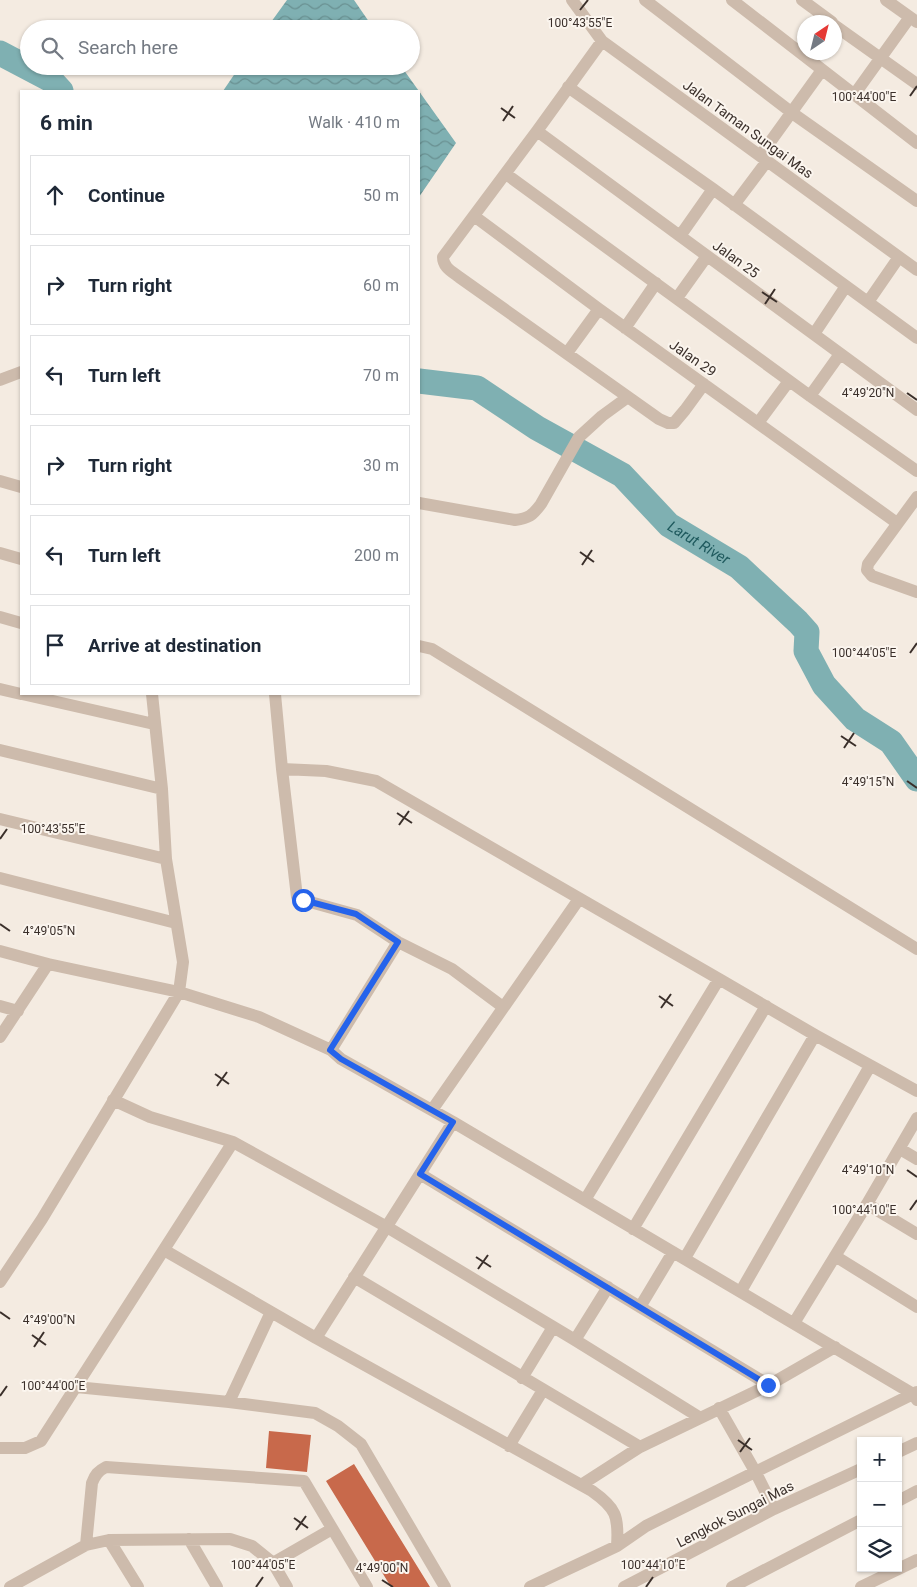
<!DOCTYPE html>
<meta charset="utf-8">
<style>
body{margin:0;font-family:Roboto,sans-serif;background:#f6f6f7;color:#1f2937}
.controls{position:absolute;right:15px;bottom:15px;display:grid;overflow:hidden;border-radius:0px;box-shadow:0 1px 4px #0004}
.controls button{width:45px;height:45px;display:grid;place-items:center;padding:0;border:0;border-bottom:1px solid #e0e1e3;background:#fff;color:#1f2937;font:25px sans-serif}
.compass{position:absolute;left:797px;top:15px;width:45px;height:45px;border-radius:50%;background:#fff;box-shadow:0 1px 4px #0004;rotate:35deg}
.stop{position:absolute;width:15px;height:15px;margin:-11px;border:4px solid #2563eb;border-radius:50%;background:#fff}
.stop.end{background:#2563eb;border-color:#fff;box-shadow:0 1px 5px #0008}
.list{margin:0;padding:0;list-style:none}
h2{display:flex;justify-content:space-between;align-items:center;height:65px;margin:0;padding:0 20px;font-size:21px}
h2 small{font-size:16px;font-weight:400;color:#747a83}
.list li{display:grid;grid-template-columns:32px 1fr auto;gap:15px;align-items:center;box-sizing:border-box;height:80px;margin:0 10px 10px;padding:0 10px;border:1px solid #e0e1e3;border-radius:0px}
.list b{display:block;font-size:19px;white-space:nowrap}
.list em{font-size:16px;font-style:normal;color:#747a83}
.icon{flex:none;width:28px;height:28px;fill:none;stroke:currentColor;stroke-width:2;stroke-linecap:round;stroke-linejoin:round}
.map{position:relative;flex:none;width:917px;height:1587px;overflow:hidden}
.search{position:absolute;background:#fff;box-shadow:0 1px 4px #0004;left:20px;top:20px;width:400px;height:55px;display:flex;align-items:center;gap:12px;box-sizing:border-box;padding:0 18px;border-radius:28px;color:#747a83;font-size:19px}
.panel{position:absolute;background:#fff;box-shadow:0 1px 4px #0004;left:20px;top:90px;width:400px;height:605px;border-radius:0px}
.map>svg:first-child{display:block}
.water{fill:url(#water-waves)}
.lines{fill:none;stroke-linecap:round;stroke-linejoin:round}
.river{stroke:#7fb0b2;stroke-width:25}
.building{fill:#c8694b}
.minor{stroke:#cdbbac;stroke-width:12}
.route{stroke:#2563eb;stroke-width:6}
.ticks{fill:none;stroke:#3b302b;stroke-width:2}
.labels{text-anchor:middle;stroke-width:4;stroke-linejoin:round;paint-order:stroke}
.street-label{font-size:14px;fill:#3b302b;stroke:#fbf5ee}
.water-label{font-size:15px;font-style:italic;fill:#1f5a5e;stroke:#fbf5ee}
.ticks-label{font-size:12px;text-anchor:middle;fill:#3b302b;stroke:#fbf5ee;stroke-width:4;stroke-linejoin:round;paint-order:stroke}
</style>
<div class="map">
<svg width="917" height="1587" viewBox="0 0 917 1587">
<defs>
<pattern id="water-waves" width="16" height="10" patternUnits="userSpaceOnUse" patternTransform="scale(1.25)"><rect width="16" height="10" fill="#7fb0b2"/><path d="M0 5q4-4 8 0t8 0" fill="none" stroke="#699091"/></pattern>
</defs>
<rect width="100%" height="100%" fill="#f4ebe1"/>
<path class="water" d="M 287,0 L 354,0 L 374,29 L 266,29 Z
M 240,66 L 401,66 L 456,143 L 419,197 L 419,91 L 223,91 Z"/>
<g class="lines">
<g class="river">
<path d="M 0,53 L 51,80 L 61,91"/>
<path id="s1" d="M 419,381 L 477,388 L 537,428 L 622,475 L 669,525 L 739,567 L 798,622 L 807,632 L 806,651 L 824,685 L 855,719 L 891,742 L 917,779"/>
</g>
</g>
<path class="building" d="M 269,1431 L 311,1435 L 307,1472 L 266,1468 Z
M 354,1464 L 430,1587 L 391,1587 L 326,1481 Z"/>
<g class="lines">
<path class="minor" d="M 572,0 L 602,41 L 917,270
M 645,0 L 795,115 L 917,201
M 732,0 L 917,143
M 802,0 L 832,22
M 886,0 L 917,22
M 834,25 L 917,84
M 602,41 L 537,131 L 443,257 C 443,267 451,271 459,277 L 659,419 L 668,423 L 674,423 L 685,410 L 704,384
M 568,87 L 713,189 L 917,338
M 854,95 L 910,17
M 537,131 L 917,410
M 760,156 L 822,70
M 506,174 L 810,396 L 917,471
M 734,205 L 767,161
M 474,216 L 599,309 L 897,523
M 680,236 L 713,189
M 677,298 L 707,256
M 868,302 L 899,257
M 625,328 L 656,283
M 814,334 L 846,286
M 567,353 L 599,309
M 0,380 L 21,372
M 810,396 L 840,354
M 758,423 L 789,381
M 0,481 L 21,487
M 917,497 L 868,564 L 867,570 L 872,576 L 917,592
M 419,503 L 515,520 C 529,518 532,516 541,504 L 579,437 L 602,416 L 628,397
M 0,553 L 21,559
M 0,617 L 21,623
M 419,646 L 432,649 L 917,949
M 0,689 L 21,694
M 22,694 L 154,724
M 275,694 L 282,769 L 297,897 L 303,900 L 357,915 L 398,942 L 452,969 L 503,1007
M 0,750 L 162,789
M 282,769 L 326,771 L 376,781 L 719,979
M 0,819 L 166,859
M 0,878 L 176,923
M 0,951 L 48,964 L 179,992 L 259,1017 L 331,1050 L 341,1059 L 453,1122
M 0,1006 L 18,1011
M 0,1037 L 48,964
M 331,1050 L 398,942
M 113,1100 L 150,1117 L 233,1142 L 387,1227 L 575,1340 L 699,1417
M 432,1110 L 579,899
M 900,1149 L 917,1159
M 420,1174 L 769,1385
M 585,1200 L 719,979 L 815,1035 L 917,1091
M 867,1204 L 917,1234
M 633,1229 L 766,1006
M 164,1250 L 316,1338
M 835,1256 L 917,1307
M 685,1258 L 815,1035
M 354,1277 L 640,1447
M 0,1282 L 42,1219 L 179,992 L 183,962 L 166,859 L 162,789 L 152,694
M 741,1291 L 870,1066
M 640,1307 L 673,1252
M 794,1323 L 867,1204 L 917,1118
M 575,1340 L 608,1287
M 522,1378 L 553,1327
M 76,1387 L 229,1402 L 315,1413 L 338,1426 L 361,1444 L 445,1587
M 229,1402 L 271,1312
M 719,1408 L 756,1473 L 774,1509
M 509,1446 L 543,1390
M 0,1448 L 25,1448 L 41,1441 L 233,1142
M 898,1452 L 917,1443
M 581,1485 L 640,1447 L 769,1385 L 835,1347
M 898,1501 L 917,1491
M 189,1539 L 217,1587
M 109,1540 L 138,1587
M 86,1545 L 92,1483 C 95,1475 98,1471 106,1467 L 304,1481 L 367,1587
M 617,1546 C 619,1516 616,1508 592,1491 L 316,1338 L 453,1122 L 913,1394 L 917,1400
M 273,1563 L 332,1529
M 10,1587 L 86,1545 L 109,1540 L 230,1539 L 252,1546 L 273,1563 L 287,1587
M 530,1587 L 617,1546 L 646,1526 L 917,1392
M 624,1587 L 774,1509 L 861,1469
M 732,1587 L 861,1520
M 861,1587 L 917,1560"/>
</g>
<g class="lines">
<path class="route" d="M 303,900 L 356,914 L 398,942 L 330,1050 L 341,1059 L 453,1122 L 420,1174 L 768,1385"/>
</g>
<path class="ticks" d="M 580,10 L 588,0M 910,96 L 917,86M 501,108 L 515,118M 503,121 L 513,106M 762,292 L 777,302M 765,304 L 775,289M 907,393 L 917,400M 580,552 L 594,562M 582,565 L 592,550M 910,653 L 917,643M 841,736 L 856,746M 844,748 L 854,733M 907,781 L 917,788M 397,813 L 412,823M 399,825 L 409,811M 0,839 L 7,829M 0,924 L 10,931M 659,996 L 673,1006M 661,1008 L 671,994M 215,1074 L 229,1084M 217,1086 L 227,1072M 907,1170 L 917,1177M 910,1210 L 917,1200M 476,1257 L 491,1267M 478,1269 L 488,1255M 0,1312 L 10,1319M 32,1335 L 46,1345M 34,1347 L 44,1332M 0,1396 L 7,1386M 738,1440 L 752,1450M 740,1452 L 750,1438M 294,1518 L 308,1528M 296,1530 L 306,1516M 382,1580 L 393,1587M 256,1587 L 263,1577M 646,1587 L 653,1577"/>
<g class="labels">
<g class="street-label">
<text transform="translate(748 129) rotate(36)" y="5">Jalan Taman Sungai Mas</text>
<text transform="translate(736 259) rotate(36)" y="5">Jalan 25</text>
<text transform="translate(693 358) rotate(35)" y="5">Jalan 29</text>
<text transform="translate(735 1514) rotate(-27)" y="5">Lengkok Sungai Mas</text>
</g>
<g class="water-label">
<text dy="5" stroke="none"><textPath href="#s1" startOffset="331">Larut River</textPath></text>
</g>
</g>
<g class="ticks-label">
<text x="580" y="27">100°43'55"E</text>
<text x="864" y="101">100°44'00"E</text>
<text x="868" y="397">4°49'20"N</text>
<text x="864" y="657">100°44'05"E</text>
<text x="868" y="786">4°49'15"N</text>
<text x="53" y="833">100°43'55"E</text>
<text x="49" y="935">4°49'05"N</text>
<text x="868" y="1174">4°49'10"N</text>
<text x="864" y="1214">100°44'10"E</text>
<text x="49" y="1324">4°49'00"N</text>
<text x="53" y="1390">100°44'00"E</text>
<text x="263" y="1569">100°44'05"E</text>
<text x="653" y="1569">100°44'10"E</text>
<text x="382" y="1572">4°49'00"N</text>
</g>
</svg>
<div class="controls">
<button>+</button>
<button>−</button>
<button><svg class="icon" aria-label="layers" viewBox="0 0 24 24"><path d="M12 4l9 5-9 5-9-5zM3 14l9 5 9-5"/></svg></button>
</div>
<svg class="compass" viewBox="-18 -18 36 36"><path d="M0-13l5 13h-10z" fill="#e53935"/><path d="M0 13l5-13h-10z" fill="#747a83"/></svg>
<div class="stop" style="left:303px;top:900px"></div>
<div class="stop end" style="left:768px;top:1385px"></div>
<div class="search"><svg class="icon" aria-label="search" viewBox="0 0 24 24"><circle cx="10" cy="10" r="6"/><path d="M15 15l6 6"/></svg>Search here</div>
<section class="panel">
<h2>6 min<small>Walk · 410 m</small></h2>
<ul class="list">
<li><svg class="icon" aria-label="ahead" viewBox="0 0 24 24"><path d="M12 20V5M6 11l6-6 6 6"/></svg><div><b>Continue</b></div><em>50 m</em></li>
<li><svg class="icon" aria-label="right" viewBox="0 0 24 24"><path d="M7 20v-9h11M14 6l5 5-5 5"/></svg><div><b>Turn right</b></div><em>60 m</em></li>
<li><svg class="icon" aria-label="left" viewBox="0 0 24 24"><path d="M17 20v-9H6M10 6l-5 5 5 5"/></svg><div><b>Turn left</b></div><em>70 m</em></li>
<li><svg class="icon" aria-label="right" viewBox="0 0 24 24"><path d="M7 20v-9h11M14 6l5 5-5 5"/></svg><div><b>Turn right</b></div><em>30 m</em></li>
<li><svg class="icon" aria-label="left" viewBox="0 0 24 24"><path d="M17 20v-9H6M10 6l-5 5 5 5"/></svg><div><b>Turn left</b></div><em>200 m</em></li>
<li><svg class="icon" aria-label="arrive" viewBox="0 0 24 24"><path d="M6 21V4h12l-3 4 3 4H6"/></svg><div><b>Arrive at destination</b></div></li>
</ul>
</section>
</div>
